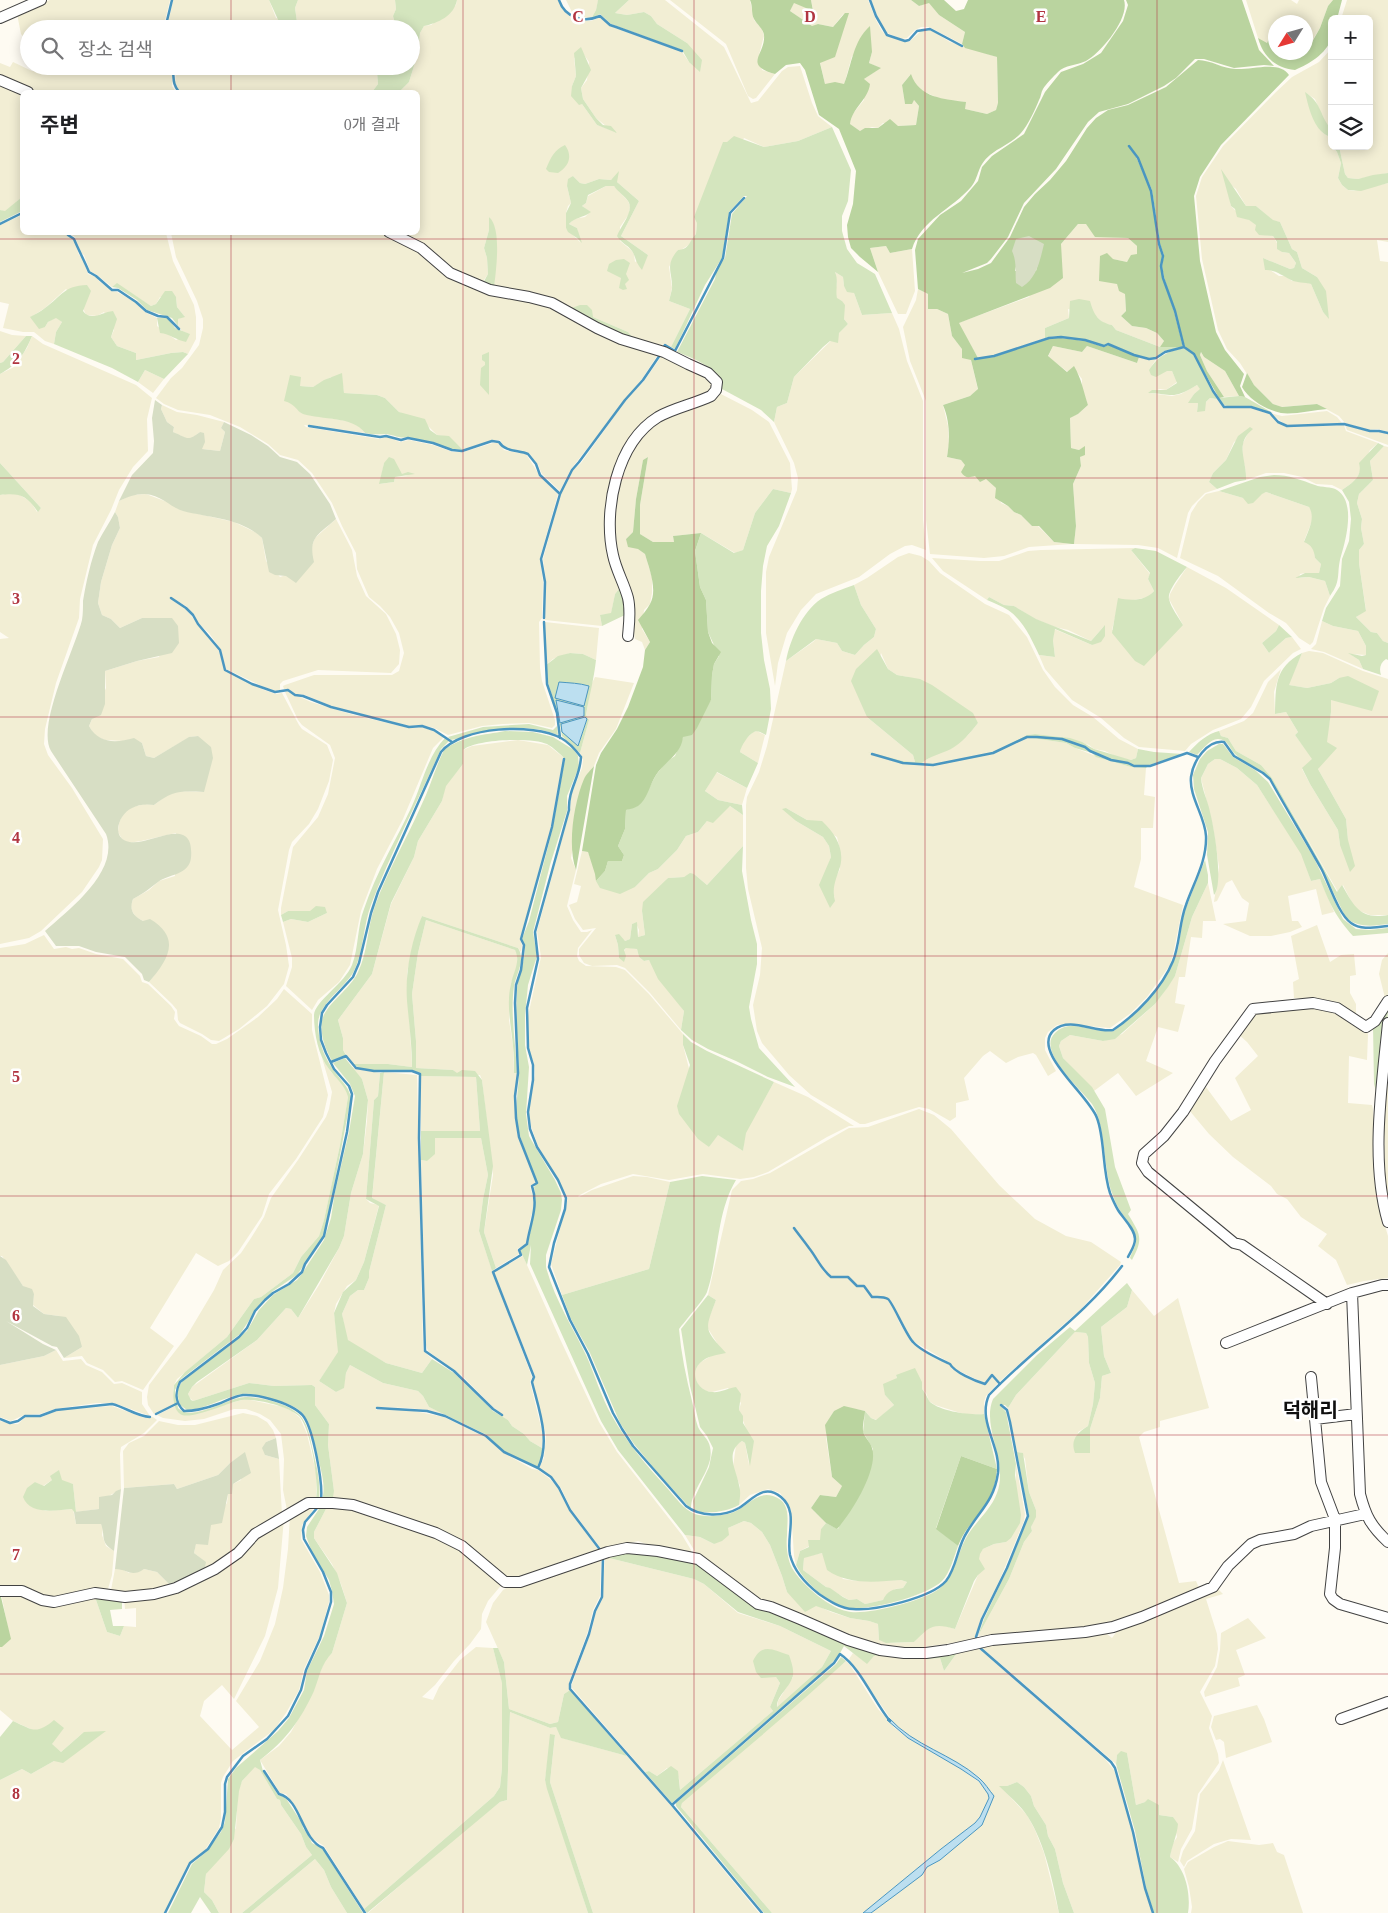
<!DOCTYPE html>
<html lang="ko">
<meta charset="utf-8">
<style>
body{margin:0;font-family:"Times New Roman","Noto Sans KR",serif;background:#f2f2f2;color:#202124}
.controls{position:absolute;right:15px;top:15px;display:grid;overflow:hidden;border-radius:8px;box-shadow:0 2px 12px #0003}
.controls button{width:45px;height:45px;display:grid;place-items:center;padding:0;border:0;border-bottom:1px solid #e0e0e0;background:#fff;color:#202124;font:25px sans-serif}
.compass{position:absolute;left:1268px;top:15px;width:45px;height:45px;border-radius:50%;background:#fff;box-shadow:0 2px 12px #0003;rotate:233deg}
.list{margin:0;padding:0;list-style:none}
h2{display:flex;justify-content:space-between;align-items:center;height:65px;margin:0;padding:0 20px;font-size:21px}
h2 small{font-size:16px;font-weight:400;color:#757577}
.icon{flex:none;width:28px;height:28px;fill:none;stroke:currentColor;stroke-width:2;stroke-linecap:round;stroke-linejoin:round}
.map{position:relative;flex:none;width:1388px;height:1913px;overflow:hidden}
.search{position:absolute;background:#fff;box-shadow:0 2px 12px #0003;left:20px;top:20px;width:400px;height:55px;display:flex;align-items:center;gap:12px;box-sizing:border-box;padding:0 18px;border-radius:28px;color:#757577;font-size:19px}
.panel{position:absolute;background:#fff;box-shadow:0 2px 12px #0003;left:20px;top:90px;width:400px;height:145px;border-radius:8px}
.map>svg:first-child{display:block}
.farmland{fill:#f2eed4;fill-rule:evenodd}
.green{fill:#d4e5be;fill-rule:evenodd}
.forest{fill:#bad49f;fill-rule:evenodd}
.cemetery{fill:#d7dec4}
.water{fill:#bcdff0;stroke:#4a96c0}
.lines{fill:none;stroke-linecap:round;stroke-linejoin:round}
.stream{stroke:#4a96c0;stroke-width:2.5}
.minor-casing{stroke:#424242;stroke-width:12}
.minor{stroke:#fff;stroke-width:10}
.grid{fill:none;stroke:#b13541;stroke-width:1;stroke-opacity:0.55}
.labels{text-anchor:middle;stroke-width:5;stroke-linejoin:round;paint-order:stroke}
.quarter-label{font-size:20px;font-weight:bold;fill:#0f0f0f;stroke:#fff}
.grid-label{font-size:16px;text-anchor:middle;font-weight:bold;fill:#b13541;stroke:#fff;stroke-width:5;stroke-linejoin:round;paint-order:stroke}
</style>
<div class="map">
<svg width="1388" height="1913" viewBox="0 0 1388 1913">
<rect width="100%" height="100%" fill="#fefbf2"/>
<path class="farmland" d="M 50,0 L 170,0 L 163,29 L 29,29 L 29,43 L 21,34 L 17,14 Z
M 173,0 L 269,0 L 276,18 L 297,22 L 295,8 L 298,0 L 395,0 L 396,9 L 393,16 L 396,29 L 167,29 Z
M 457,0 L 558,0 L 564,11 L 575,19 L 591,21 L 600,17 L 610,26 L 682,52 L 689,62 L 687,43 L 657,24 L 651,16 L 644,12 L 627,15 L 615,13 L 629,0 L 665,0 L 724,47 L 751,103 L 758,101 L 782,71 L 788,67 L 800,66 L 812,103 L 818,116 L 832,127 L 798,141 L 764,147 L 744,138 L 697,223 L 696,234 L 693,237 L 690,244 L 681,250 L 678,250 L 669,267 L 672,288 L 669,301 L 690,309 L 671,347 L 663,344 L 660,348 L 636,341 L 628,332 L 593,317 L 494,288 L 496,237 L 489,217 L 489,230 L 484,248 L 487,258 L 488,274 L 482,283 L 449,268 L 398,233 L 418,232 L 418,92 L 399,92 L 409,82 L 418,53 L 420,33 L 424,26 L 431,25 L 456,5 ZM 582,52 L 589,62 L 587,80 L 581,88 L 583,99 L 596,118 L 611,130 L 597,125 L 582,104 L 572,86 L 576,76 L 574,58 ZM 573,176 L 580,183 L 585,184 L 599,179 L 611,180 L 615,177 L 617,182 L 639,201 L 621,236 L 648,255 L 635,262 L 634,254 L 631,250 L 620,241 L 620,227 L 629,214 L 630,206 L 628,201 L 614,186 L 606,186 L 588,196 L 586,203 L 582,206 L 590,212 L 585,217 L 574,219 L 569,224 L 577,228 L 580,242 L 566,228 L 566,213 L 568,206 L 571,203 L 567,186 Z
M 566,0 L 598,0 L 598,1 L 596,10 L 591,19 L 573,14 Z
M 670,0 L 750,0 L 754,20 L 762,29 L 764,36 L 759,55 L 762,70 L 775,74 L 756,98 L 753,99 L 748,96 L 726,44 Z
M 811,0 L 868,0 L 876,20 L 882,31 L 887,36 L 909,42 L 921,31 L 931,30 L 950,42 L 997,57 L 998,104 L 996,110 L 987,114 L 965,109 L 965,102 L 940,99 L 921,90 L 914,84 L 910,75 L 902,85 L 905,104 L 914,100 L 919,106 L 916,125 L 898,126 L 883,123 L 878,128 L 872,127 L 860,131 L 849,124 L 851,116 L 864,100 L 864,79 L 880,68 L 869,63 L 872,52 L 852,56 L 844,85 L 825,84 L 820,62 L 844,13 L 833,27 L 818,24 L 812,27 L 790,11 L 794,2 L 813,10 Z
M 871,0 L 911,0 L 919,6 L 929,2 L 939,15 L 965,32 L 962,44 L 929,27 L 921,27 L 915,30 L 907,38 L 902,39 L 887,33 L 882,28 Z
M 1246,0 L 1291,0 L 1297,4 L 1299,0 L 1333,0 L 1328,6 L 1320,28 L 1307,49 L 1306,48 L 1306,22 L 1276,22 L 1275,42 L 1265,43 L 1258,38 Z
M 1347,0 L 1388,0 L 1388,173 L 1358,179 L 1348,178 L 1345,174 L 1339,146 L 1369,146 L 1369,19 L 1341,19 Z
M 1332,48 L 1332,130 L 1324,121 L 1315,99 L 1306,93 L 1322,132 L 1332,139 L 1332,146 L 1337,152 L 1341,163 L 1338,178 L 1342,185 L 1348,190 L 1354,191 L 1388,183 L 1388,242 L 1377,240 L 1380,261 L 1388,262 L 1388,432 L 1378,429 L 1369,430 L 1345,423 L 1339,416 L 1317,404 L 1281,407 L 1273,404 L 1254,385 L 1240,363 L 1227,349 L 1218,330 L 1202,259 L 1196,196 L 1202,177 L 1223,146 L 1276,92 L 1292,77 L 1319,62 ZM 1226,181 L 1236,189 L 1246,206 L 1256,206 L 1273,221 L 1280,222 L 1292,249 L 1297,252 L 1302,268 L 1317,277 L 1329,318 L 1323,312 L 1311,284 L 1301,281 L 1292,281 L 1285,276 L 1279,276 L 1270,270 L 1263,258 L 1290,269 L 1294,268 L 1296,263 L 1289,253 L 1282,252 L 1273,236 L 1265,235 L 1257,225 L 1237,212 L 1231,206 Z
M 13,62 L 32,71 L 49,66 L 171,66 L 173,73 L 172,86 L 176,92 L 38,92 L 0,77 L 0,63 L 10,67 Z
M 173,66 L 383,66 L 377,72 L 378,84 L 372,92 L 180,92 L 175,85 L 176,72 Z
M 0,81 L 22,92 L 22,197 L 5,212 L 0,210 Z
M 22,215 L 22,232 L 66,233 L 68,236 L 74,240 L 79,255 L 82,257 L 88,274 L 96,277 L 99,281 L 112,291 L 117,292 L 135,302 L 145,312 L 157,318 L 157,326 L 176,340 L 189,334 L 182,331 L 178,326 L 178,319 L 184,316 L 177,307 L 176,297 L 160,297 L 156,304 L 151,306 L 117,284 L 112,287 L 97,275 L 90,271 L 84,255 L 81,253 L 75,237 L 69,233 L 166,233 L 173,261 L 194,305 L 196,317 L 196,339 L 188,354 L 183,352 L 171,353 L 136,360 L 136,353 L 117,346 L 111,337 L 114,330 L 104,312 L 97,316 L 86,315 L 83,308 L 66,289 L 45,308 L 31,317 L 45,327 L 48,322 L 56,317 L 62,322 L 56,332 L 54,344 L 45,341 L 34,332 L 23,332 L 3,328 L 9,304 L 0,302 L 0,225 Z
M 1078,224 L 1086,224 L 1113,237 L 1128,238 L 1137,246 L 1137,254 L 1127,262 L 1113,259 L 1117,284 L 1125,293 L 1126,311 L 1121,316 L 1132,326 L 1146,328 L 1157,333 L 1164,341 L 1160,347 L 1116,330 L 1112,325 L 1105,324 L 1094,315 L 1068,309 L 1069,318 L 1045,328 L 1045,338 L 993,356 L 978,358 L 958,323 L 1029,297 L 1061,244 Z
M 171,233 L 384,233 L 420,250 L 445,275 L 541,304 L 657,353 L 657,356 L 642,379 L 571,469 L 560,491 L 542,474 L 538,465 L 529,453 L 509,449 L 503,445 L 500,440 L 493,440 L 463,450 L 449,437 L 437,435 L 427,425 L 399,412 L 385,398 L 377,395 L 344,393 L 343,386 L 331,377 L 313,387 L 300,386 L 293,404 L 301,413 L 352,422 L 361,428 L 365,433 L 304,425 L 306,427 L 379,439 L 387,437 L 400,442 L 409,440 L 433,445 L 453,452 L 463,452 L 493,443 L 498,443 L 504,450 L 508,451 L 526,454 L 540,476 L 558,494 L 540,558 L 543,582 L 542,618 L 539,622 L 540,668 L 542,681 L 555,720 L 555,725 L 552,728 L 529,723 L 503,724 L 482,726 L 448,735 L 434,728 L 422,725 L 409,726 L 331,706 L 305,695 L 295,694 L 289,689 L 284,689 L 283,686 L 285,685 L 314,675 L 392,675 L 399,671 L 404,653 L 399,633 L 390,617 L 380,606 L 369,597 L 357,569 L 356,553 L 342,526 L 332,503 L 312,473 L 298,460 L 280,455 L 268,444 L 240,427 L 210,415 L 178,410 L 164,404 L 156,398 L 171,378 L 182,368 L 199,345 L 203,328 L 203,319 L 197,301 L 176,257 ZM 384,463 L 402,474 L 408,476 L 395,477 L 394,482 L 380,484 Z
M 886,246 L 890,253 L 912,249 L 915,291 L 906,314 L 898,314 L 878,272 L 870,248 Z
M 835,272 L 843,277 L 844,286 L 854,293 L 862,315 L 892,313 L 899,329 L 907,361 L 923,401 L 923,520 L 926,550 L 912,545 L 905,546 L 890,554 L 859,577 L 816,594 L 801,610 L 787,633 L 778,663 L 775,686 L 766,633 L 766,572 L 769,557 L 797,490 L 798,478 L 794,463 L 774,422 L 777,407 L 787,403 L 794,377 L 848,324 L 844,319 L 842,301 L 837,299 L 835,292 L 837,283 Z
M 918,289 L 928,294 L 929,309 L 937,309 L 948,314 L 952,336 L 971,360 L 978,390 L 970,396 L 943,405 L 948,426 L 949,445 L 947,457 L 961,460 L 975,476 L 986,478 L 996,488 L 1001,503 L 1008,506 L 1014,512 L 1021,515 L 1032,526 L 1038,526 L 1054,542 L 1072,544 L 1029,547 L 1004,556 L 984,558 L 930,554 L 926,520 L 926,401 L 910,361 L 903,327 L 916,300 Z
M 0,331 L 12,335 L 26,336 L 3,362 L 0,363 Z
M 32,336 L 43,344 L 136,385 L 152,398 L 147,419 L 148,451 L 133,467 L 119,490 L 111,510 L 93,545 L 80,599 L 79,618 L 56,683 L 45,729 L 44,744 L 48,755 L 72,788 L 103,839 L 102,860 L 99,867 L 82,892 L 41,931 L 29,938 L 0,944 L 0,639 L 9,638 L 0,632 L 0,495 L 10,493 L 20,495 L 31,502 L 37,512 L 41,508 L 0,463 L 0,374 L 14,367 L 27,348 Z
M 1053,346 L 1082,352 L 1087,346 L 1137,363 L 1139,357 L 1149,360 L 1157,358 L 1149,370 L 1172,371 L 1177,382 L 1166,390 L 1160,389 L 1149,393 L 1172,396 L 1181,394 L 1197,385 L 1201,389 L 1194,394 L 1189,403 L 1198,403 L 1197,412 L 1210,398 L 1217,399 L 1224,408 L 1251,408 L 1269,414 L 1278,422 L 1286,427 L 1344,425 L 1346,431 L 1378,443 L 1370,450 L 1356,480 L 1342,490 L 1332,485 L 1316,484 L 1302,477 L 1284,473 L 1266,473 L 1246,480 L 1245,466 L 1242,459 L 1243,443 L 1248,433 L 1234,442 L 1226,460 L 1213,473 L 1209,482 L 1217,489 L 1205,493 L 1192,506 L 1188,513 L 1177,558 L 1158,548 L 1138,545 L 1074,544 L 1076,526 L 1073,484 L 1081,466 L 1080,457 L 1085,454 L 1085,447 L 1079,450 L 1071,448 L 1070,417 L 1078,414 L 1088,405 L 1082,389 L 1082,379 L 1073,367 L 1068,372 L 1048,357 Z
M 1201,352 L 1204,357 L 1225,371 L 1239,396 L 1224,397 L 1207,371 L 1200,355 Z
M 663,354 L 713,382 L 712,392 L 659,414 L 628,442 L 606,517 L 605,529 L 608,552 L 619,589 L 615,594 L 611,614 L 600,615 L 602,626 L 545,620 L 546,581 L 543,559 L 561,493 L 573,470 L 581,463 L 626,400 L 644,381 Z
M 145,370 L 164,379 L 153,393 L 138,382 Z
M 717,392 L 752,410 L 769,422 L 790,463 L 792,489 L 791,493 L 773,489 L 755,513 L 743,550 L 735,553 L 701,533 L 673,536 L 674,542 L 653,542 L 640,534 L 640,505 L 648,457 L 643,460 L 636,499 L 633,532 L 626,539 L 645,554 L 652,577 L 652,593 L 650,604 L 644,610 L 642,629 L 650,642 L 645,650 L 642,642 L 635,639 L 631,615 L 610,536 L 620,468 L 648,426 Z
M 162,405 L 177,412 L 197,415 L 224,422 L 221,428 L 225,432 L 220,451 L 202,449 L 200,432 L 191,439 L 187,439 L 173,432 L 174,427 L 167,422 L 161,409 Z
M 1327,411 L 1337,417 L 1342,423 L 1287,426 L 1270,413 L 1282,416 Z
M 1345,425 L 1370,432 L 1379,431 L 1388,434 L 1388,445 L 1347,430 Z
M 1384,446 L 1388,447 L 1388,643 L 1383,641 L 1377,633 L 1371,632 L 1356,617 L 1366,610 L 1359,563 L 1359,550 L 1364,544 L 1361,528 L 1362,519 L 1357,503 L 1359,494 L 1373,480 L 1370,461 Z
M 1219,491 L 1243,498 L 1266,492 L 1309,507 L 1312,511 L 1312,521 L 1304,541 L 1309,543 L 1314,549 L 1315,558 L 1321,564 L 1319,573 L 1305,573 L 1300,574 L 1299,578 L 1309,577 L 1325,581 L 1330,596 L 1324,608 L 1313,642 L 1310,645 L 1299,638 L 1286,623 L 1269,613 L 1218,576 L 1180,558 L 1191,513 L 1198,502 L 1206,494 Z
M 146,494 L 170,503 L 181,510 L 234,522 L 257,533 L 262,538 L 266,561 L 280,577 L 286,575 L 311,548 L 315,538 L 336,519 L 352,550 L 357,576 L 366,596 L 386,614 L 396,634 L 400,650 L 399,664 L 391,673 L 318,670 L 283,681 L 280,684 L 280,690 L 276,691 L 264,687 L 226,669 L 221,650 L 209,633 L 198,623 L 194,615 L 186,606 L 170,597 L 185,608 L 219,651 L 225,670 L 264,690 L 276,694 L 282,693 L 299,725 L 302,729 L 327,745 L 333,760 L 329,781 L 318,809 L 309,824 L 292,842 L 289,850 L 278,910 L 286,945 L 289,966 L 284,984 L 267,1006 L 239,1029 L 219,1041 L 211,1040 L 202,1034 L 180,1023 L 178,1020 L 177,1010 L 172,1004 L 149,982 L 158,970 L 143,921 L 136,917 L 132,911 L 131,905 L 133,899 L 149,890 L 159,881 L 175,876 L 176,833 L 141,841 L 128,843 L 122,839 L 118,832 L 119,823 L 124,812 L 132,807 L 145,804 L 154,805 L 166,796 L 177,791 L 204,792 L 198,736 L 190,737 L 154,758 L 146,756 L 142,743 L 134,739 L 123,741 L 105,740 L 95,736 L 89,726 L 106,688 L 105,671 L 137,661 L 159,657 L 172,618 L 142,618 L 120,628 L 111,619 L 102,615 L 98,603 L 101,582 L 112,545 L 120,528 L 118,517 L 115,512 L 119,501 L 131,495 Z
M 1135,548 L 1131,550 L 1150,574 L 1148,579 L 1154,591 L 1149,597 L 1129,601 L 1116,613 L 1112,630 L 1183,625 L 1169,599 L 1170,594 L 1175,585 L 1187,567 L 1226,588 L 1279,625 L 1276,631 L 1262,643 L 1269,653 L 1286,638 L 1292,637 L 1301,649 L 1293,653 L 1264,681 L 1251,707 L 1241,719 L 1213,730 L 1191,744 L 1185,751 L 1139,747 L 1124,738 L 1101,718 L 1072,700 L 1045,669 L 1039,655 L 1055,657 L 1053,640 L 1054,629 L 1092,645 L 1104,626 L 1091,641 L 1068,630 L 1055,627 L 1035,619 L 1014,606 L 1004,605 L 989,597 L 987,600 L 943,571 L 932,558 L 980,561 L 999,561 L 1028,551 L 1041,550 Z
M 909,553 L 921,556 L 929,561 L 940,573 L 985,604 L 1009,615 L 1027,637 L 1043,670 L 1055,687 L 1073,705 L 1093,717 L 1119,739 L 1138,749 L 1136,758 L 1131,760 L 1117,757 L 1105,751 L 1094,749 L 1089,745 L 1062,737 L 1035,734 L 1027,735 L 993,752 L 934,764 L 921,763 L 934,755 L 952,748 L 968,735 L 978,723 L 908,677 L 897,675 L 888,669 L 881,653 L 867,717 L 913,755 L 915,762 L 903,761 L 869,753 L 902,764 L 933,766 L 992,754 L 1025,738 L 1032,738 L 1066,743 L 1075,748 L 1106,760 L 1131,767 L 1146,768 L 1144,795 L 1155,797 L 1153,828 L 1141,828 L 1141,859 L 1134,887 L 1183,905 L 1174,950 L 1170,965 L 1147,997 L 1131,1013 L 1110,1028 L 1065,1024 L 1057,1025 L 1048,1032 L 1045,1038 L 1045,1050 L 1056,1071 L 1048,1076 L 1036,1055 L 1033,1053 L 1018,1057 L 1006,1063 L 990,1051 L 983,1056 L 964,1078 L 969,1100 L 956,1103 L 956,1117 L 950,1121 L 929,1109 L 919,1107 L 865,1124 L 860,1124 L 811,1095 L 789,1075 L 762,1043 L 757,1031 L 753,1005 L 760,975 L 762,948 L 748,889 L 746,868 L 746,805 L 747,797 L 759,772 L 767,746 L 786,661 L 813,642 L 816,639 L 837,643 L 842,651 L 855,655 L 864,645 L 874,637 L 876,629 L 861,605 L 854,585 L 867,578 L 898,557 ZM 786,808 L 837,837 L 840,850 L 840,869 L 834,881 L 833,890 L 835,901 L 827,868 L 831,857 L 829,846 L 823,837 L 796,821 Z
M 1322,621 L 1333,626 L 1358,631 L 1366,646 L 1366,655 L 1350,654 L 1359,660 L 1363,669 L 1324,652 L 1311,649 L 1316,644 Z
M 545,622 L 599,628 L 596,660 L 583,654 L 570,653 L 553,659 L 546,665 Z
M 1309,651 L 1323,653 L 1363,671 L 1388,679 L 1388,915 L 1370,915 L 1355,909 L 1343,885 L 1338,892 L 1272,778 L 1261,765 L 1236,751 L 1228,738 L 1221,736 L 1219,731 L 1244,721 L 1253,713 L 1268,682 L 1281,669 L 1274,692 L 1275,714 L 1286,712 L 1298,732 L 1295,735 L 1313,759 L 1302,769 L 1310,784 L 1338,830 L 1340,845 L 1348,840 L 1346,819 L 1318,769 L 1326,742 L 1331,712 L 1331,699 L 1371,710 L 1339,678 L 1331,683 L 1307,688 L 1288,685 L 1302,653 Z
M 595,677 L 634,683 L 616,729 L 599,753 L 594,766 L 585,777 L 571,858 L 576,870 L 567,906 L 573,920 L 581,932 L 587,932 L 592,930 L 578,948 L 577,956 L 579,961 L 586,966 L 616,967 L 625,970 L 649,994 L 683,1034 L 683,1045 L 709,1147 L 717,1134 L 743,1151 L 745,1133 L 774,1082 L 808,1097 L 854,1126 L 849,1126 L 827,1137 L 768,1172 L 754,1177 L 740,1179 L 703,1174 L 669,1180 L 633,1174 L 601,1184 L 578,1196 L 579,1197 L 592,1190 L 633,1176 L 647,1177 L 670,1182 L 649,1269 L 562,1295 L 551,1264 L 568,1198 L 538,1146 L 531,1126 L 529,1111 L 535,1075 L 534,1063 L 529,1051 L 528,1016 L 541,957 L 537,931 L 570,810 L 571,795 L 582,768 L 583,760 L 580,753 L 589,720 L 586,715 L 591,685 Z
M 287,691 L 311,702 L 354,715 L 409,728 L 422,727 L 434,731 L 444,737 L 433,748 L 403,819 L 377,869 L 361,911 L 350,965 L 339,982 L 318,1000 L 312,1010 L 286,986 L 292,967 L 292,958 L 283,922 L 291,919 L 308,922 L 327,913 L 288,911 L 281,915 L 281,908 L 293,847 L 318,817 L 328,794 L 335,758 L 330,745 L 302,725 L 298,720 L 285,692 Z
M 757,731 L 765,735 L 758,763 L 740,752 L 741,744 L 753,732 Z
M 518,740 L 548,745 L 563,757 L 551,826 L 520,939 L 522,945 L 521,952 L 518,948 L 422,916 L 407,972 L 412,1067 L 388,1064 L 353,1064 L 343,1050 L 343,1038 L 338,1020 L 372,974 L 391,904 L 414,857 L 418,841 L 442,801 L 445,786 L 463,764 L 463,750 L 472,746 Z
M 1215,759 L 1220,759 L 1237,768 L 1257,785 L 1302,854 L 1311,881 L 1320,879 L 1334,912 L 1322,915 L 1316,889 L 1288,896 L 1292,921 L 1298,921 L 1302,927 L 1290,932 L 1271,936 L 1250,936 L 1223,924 L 1246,921 L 1249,903 L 1242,898 L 1232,880 L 1226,883 L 1217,901 L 1214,902 L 1219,867 L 1213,827 L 1201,778 L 1208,764 Z
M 716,772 L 747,788 L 742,805 L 718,800 L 705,791 Z
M 730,806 L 743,815 L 743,846 L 707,885 L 694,874 L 684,877 L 668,878 L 642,911 L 645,935 L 638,937 L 639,930 L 636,923 L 632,924 L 630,939 L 625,941 L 615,935 L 618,945 L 619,958 L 624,961 L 624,951 L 626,948 L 631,948 L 637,949 L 639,957 L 644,961 L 649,960 L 684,1011 L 681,1030 L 650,993 L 625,968 L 617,965 L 592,966 L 584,963 L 579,955 L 579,949 L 596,928 L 583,930 L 575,919 L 569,905 L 577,902 L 581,886 L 574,884 L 582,851 L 588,852 L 596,874 L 596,881 L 635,887 L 649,873 L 658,869 L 677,850 L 686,836 L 698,832 L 707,821 Z
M 1208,883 L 1216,921 L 1203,921 L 1202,938 L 1191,937 L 1185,977 L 1179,977 L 1175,1003 L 1185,1005 L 1178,1032 L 1158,1027 L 1146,1061 L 1173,1073 L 1136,1096 L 1118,1073 L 1094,1091 L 1063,1058 L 1059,1046 L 1061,1041 L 1070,1035 L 1103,1041 L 1122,1034 L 1155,1004 L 1175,976 L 1192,917 Z
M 426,920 L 515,950 L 517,953 L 517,970 L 511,983 L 509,1020 L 513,1046 L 514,1073 L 517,1073 L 515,1117 L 518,1137 L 536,1182 L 530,1186 L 535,1206 L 531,1216 L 526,1244 L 517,1249 L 519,1254 L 496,1268 L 484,1232 L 493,1175 L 482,1080 L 480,1075 L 457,1074 L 453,1070 L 416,1068 L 416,1041 L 412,994 L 418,953 Z
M 1317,925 L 1330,962 L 1341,955 L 1354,954 L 1356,975 L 1350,976 L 1350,993 L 1356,1004 L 1356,1019 L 1316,1000 L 1294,998 L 1293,982 L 1299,979 L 1291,936 Z
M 44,935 L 54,949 L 66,947 L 72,949 L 79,948 L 96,954 L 123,959 L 140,976 L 142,982 L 148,984 L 171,1006 L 175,1012 L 174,1019 L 179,1026 L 201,1036 L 212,1044 L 216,1044 L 227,1039 L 258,1017 L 277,999 L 284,989 L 312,1014 L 312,1030 L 328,1095 L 323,1117 L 296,1159 L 269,1194 L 262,1216 L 238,1252 L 229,1261 L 218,1266 L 196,1253 L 150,1328 L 174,1346 L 143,1390 L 122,1381 L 115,1382 L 103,1370 L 87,1363 L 82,1356 L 64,1358 L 82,1347 L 59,1316 L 44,1314 L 33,1305 L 34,1294 L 23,1286 L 2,1256 L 0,1256 L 0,948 L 25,944 Z
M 1388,953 L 1388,994 L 1385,998 L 1379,974 L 1382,960 Z
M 1298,1006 L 1336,1010 L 1367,1029 L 1368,1035 L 1367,1060 L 1349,1056 L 1348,1103 L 1372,1105 L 1373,1109 L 1378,1203 L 1388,1236 L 1388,1278 L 1364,1281 L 1347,1285 L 1336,1260 L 1318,1246 L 1327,1234 L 1301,1217 L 1287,1199 L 1277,1194 L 1271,1186 L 1233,1157 L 1209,1134 L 1189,1110 L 1206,1087 L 1231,1121 L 1251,1110 L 1235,1078 L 1258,1056 L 1247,1042 L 1237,1033 L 1254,1010 Z
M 322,1058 L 331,1072 L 347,1089 L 348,1097 L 340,1145 L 324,1220 L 319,1236 L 301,1257 L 293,1273 L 261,1297 L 254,1299 L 227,1337 L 177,1379 L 174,1385 L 173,1390 L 175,1404 L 154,1414 L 148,1405 L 147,1397 L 149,1385 L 186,1337 L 214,1290 L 223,1270 L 241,1253 L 251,1238 L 264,1217 L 271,1198 L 298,1160 L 326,1117 L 329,1109 L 332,1092 Z
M 1388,1064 L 1388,1204 L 1385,1195 L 1384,1113 Z
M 350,1066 L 356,1069 L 380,1073 L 378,1096 L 374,1100 L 366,1199 L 370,1203 L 379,1205 L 364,1262 L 356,1280 L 347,1286 L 336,1304 L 334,1313 L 339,1352 L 319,1381 L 336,1392 L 343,1388 L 346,1373 L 350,1365 L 383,1383 L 418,1391 L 423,1396 L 429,1407 L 445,1414 L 427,1410 L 408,1408 L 376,1407 L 376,1410 L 409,1410 L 444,1417 L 485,1437 L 504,1453 L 532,1469 L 538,1470 L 550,1479 L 558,1488 L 569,1510 L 597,1548 L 597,1551 L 523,1578 L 507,1577 L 451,1534 L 363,1504 L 326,1503 L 334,1491 L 328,1445 L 329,1424 L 315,1405 L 315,1387 L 312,1385 L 274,1386 L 249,1383 L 193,1401 L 189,1397 L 188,1394 L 192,1387 L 257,1340 L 286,1308 L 291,1309 L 298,1318 L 319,1285 L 339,1248 L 344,1236 L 351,1193 L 363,1154 L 367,1121 L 368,1100 L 362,1079 Z
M 384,1072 L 417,1075 L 423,1350 L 432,1359 L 422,1373 L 386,1363 L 350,1343 L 346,1337 L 342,1314 L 350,1296 L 358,1290 L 364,1290 L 369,1278 L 369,1272 L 386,1205 L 372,1199 Z
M 421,1076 L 476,1077 L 480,1131 L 421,1131 Z
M 919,1109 L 934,1115 L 951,1129 L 999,1185 L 1035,1219 L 1066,1236 L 1091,1242 L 1121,1262 L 1120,1265 L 1081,1309 L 999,1382 L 992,1374 L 984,1383 L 953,1368 L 950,1363 L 911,1340 L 895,1311 L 892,1302 L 886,1297 L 873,1297 L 865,1285 L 858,1285 L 848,1277 L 831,1277 L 823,1270 L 808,1245 L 793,1227 L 821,1266 L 823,1271 L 831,1278 L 848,1278 L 858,1286 L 864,1287 L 872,1298 L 887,1299 L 891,1302 L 899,1322 L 911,1342 L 917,1347 L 949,1364 L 952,1369 L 974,1381 L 985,1384 L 992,1377 L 998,1383 L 986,1396 L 984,1402 L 984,1414 L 967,1415 L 935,1405 L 929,1401 L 926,1393 L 922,1389 L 896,1375 L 897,1378 L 885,1395 L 894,1405 L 877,1420 L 871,1418 L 865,1411 L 856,1409 L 834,1411 L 826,1425 L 826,1438 L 832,1477 L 842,1486 L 836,1497 L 820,1495 L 811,1508 L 826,1523 L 821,1529 L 821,1540 L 800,1551 L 796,1565 L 794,1556 L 791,1509 L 784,1498 L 780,1493 L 768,1489 L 750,1495 L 739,1505 L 740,1486 L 733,1467 L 736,1445 L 742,1441 L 745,1443 L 749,1465 L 747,1431 L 739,1410 L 741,1403 L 728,1388 L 712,1392 L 705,1391 L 699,1386 L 694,1376 L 695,1367 L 701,1362 L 711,1356 L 717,1343 L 707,1327 L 708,1320 L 716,1300 L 708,1295 L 732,1190 L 741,1181 L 753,1179 L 770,1173 L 849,1128 L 868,1127 Z
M 435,1138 L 481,1138 L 488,1175 L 483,1199 L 479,1231 L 493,1273 L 532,1377 L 530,1382 L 543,1435 L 542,1448 L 530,1441 L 524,1434 L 512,1426 L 508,1420 L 502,1417 L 503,1415 L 493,1407 L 461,1375 L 428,1351 L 426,1345 L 421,1160 L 427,1161 Z
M 523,1256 L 560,1339 L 599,1422 L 617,1452 L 682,1535 L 691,1550 L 690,1553 L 655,1547 L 638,1541 L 602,1550 L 571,1509 L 561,1488 L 552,1477 L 539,1468 L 544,1458 L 546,1435 L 533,1383 L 535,1376 L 494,1272 Z
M 1132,1290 L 1154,1316 L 1178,1298 L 1209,1408 L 1160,1421 L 1160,1427 L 1144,1432 L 1139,1437 L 1179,1583 L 1196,1581 L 1199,1588 L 1115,1623 L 1077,1629 L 978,1636 L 1009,1579 L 1024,1542 L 1032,1531 L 1031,1527 L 1036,1510 L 1029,1492 L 1025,1459 L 1022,1453 L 1017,1452 L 1008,1408 L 1016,1395 L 1075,1332 L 1086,1333 L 1088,1337 L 1089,1363 L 1095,1383 L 1093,1404 L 1088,1426 L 1078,1432 L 1089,1453 L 1090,1429 L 1100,1398 L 1102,1376 L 1111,1373 L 1104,1356 L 1101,1327 L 1127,1307 Z
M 56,1350 L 63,1361 L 81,1359 L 86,1365 L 102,1372 L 114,1384 L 122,1383 L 142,1392 L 142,1404 L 150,1416 L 114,1403 L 96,1403 L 55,1409 L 40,1414 L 24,1415 L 11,1421 L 0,1417 L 0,1365 L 44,1356 Z
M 246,1399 L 283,1407 L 292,1411 L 300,1418 L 307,1434 L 316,1472 L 316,1499 L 304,1501 L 287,1510 L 283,1490 L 284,1459 L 281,1434 L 270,1420 L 260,1414 L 246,1409 L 234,1409 L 204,1419 L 185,1421 L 163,1418 L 157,1415 L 175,1406 L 180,1414 L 185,1415 Z
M 112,1406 L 145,1418 L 153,1417 L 157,1420 L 144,1433 L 121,1447 L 120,1454 L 121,1489 L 107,1497 L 99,1509 L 76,1512 L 73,1484 L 52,1480 L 43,1486 L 35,1482 L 30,1506 L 46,1511 L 73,1509 L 76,1524 L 101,1524 L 103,1528 L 102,1535 L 106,1546 L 114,1551 L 112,1575 L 108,1589 L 104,1592 L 60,1599 L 0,1589 L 0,1421 L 13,1424 L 18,1424 L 25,1417 L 42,1417 L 57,1410 Z
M 243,1413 L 257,1416 L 267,1422 L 273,1430 L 276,1438 L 266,1442 L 265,1455 L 279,1459 L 282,1515 L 235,1551 L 204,1572 L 205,1562 L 194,1553 L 196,1543 L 227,1503 L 228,1494 L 233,1484 L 241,1480 L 245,1453 L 230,1463 L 218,1475 L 177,1489 L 174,1484 L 124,1488 L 123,1451 L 129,1443 L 144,1436 L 159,1421 L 178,1425 L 195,1425 Z
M 1016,1464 L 1025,1514 L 1024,1521 L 1000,1579 L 981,1618 L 974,1640 L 909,1649 L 884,1646 L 855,1638 L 799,1613 L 756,1598 L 697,1555 L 685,1535 L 700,1537 L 714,1544 L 728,1528 L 744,1521 L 751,1523 L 762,1532 L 770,1545 L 782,1576 L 787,1592 L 831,1612 L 850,1618 L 869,1621 L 878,1624 L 879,1640 L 891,1643 L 914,1642 L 928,1627 L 942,1625 L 955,1629 L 978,1575 L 979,1554 L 983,1549 L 994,1544 L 1006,1542 L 1016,1490 Z
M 327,1507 L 353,1507 L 461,1547 L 504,1582 L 488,1601 L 482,1614 L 481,1629 L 470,1644 L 454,1661 L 435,1685 L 422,1697 L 433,1700 L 439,1687 L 460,1660 L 476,1647 L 493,1648 L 502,1682 L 502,1768 L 500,1787 L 494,1796 L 364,1909 L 324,1846 L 313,1839 L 305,1827 L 297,1809 L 286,1794 L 280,1793 L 260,1760 L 279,1746 L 291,1732 L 314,1690 L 318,1676 L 326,1659 L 332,1653 L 347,1603 L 341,1584 L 332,1564 L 314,1538 L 314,1532 Z
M 308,1508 L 313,1510 L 302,1525 L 301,1539 L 320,1572 L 329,1595 L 329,1602 L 320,1635 L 304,1669 L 299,1690 L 286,1713 L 274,1730 L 233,1761 L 223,1777 L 221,1783 L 221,1818 L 219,1828 L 205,1850 L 188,1864 L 164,1913 L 0,1913 L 0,1780 L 22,1769 L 31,1774 L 54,1761 L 84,1732 L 61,1752 L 52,1745 L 54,1721 L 43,1730 L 33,1730 L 13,1721 L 0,1710 L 0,1647 L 10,1639 L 1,1593 L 22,1593 L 43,1601 L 94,1594 L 107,1632 L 120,1636 L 124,1626 L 136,1627 L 136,1608 L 125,1609 L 124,1598 L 165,1594 L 249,1544 L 284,1518 L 278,1588 L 265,1636 L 234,1699 L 222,1685 L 204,1701 L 200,1716 L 232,1750 L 259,1727 L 236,1701 L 260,1661 L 275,1624 L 283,1588 L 288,1549 L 290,1515 Z
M 822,1553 L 843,1579 L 856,1581 L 901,1580 L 907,1582 L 903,1588 L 895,1589 L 883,1600 L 865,1604 L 857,1599 L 849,1600 L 826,1587 L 803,1570 L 804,1557 Z
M 601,1557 L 600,1596 L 593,1610 L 588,1631 L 569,1683 L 570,1690 L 564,1694 L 558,1722 L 550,1724 L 509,1709 L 504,1662 L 486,1622 L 493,1603 L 503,1590 L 510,1586 Z
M 605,1557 L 694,1579 L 704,1584 L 738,1613 L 780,1626 L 831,1651 L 822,1667 L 777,1707 L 778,1701 L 793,1677 L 776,1677 L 780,1683 L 770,1707 L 773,1711 L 680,1790 L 679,1778 L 667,1768 L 657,1776 L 649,1771 L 645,1772 L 572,1688 L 572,1684 L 592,1629 L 596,1611 L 602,1600 Z
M 115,1569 L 122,1569 L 129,1573 L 144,1569 L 157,1572 L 171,1586 L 157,1591 L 125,1594 L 111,1590 Z
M 1216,1587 L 1223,1594 L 1206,1599 L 1217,1634 L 1218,1649 L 1215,1666 L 1200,1692 L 1212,1716 L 1209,1728 L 1218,1754 L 1219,1763 L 1198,1794 L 1192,1829 L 1181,1849 L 1178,1862 L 1170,1857 L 1172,1845 L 1177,1837 L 1173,1817 L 1159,1815 L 1145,1802 L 1136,1805 L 1127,1753 L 1117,1755 L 1116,1764 L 980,1646 L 1100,1633 L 1107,1634 L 1112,1638 L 1120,1627 Z
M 1248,1618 L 1266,1638 L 1236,1650 L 1245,1675 L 1238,1678 L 1240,1686 L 1205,1697 L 1204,1692 L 1217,1667 L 1220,1650 L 1221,1633 Z
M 976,1646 L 1105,1759 L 1114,1770 L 1131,1826 L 1140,1870 L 1152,1913 L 1074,1913 L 1063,1883 L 1055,1849 L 1048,1836 L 1046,1825 L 1034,1806 L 1031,1796 L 1024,1787 L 1017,1782 L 1007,1786 L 1000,1786 L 1027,1815 L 1035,1830 L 1044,1853 L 1059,1913 L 871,1913 L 922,1875 L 927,1867 L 940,1860 L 960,1842 L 971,1834 L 993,1796 L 979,1777 L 956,1763 L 918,1742 L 895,1725 L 849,1659 L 853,1653 L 867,1663 L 874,1656 L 879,1655 L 927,1659 L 940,1658 L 944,1671 L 959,1650 Z
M 846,1661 L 850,1665 L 878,1709 L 895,1728 L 908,1738 L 961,1769 L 979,1782 L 989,1794 L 989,1798 L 980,1817 L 975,1823 L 941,1849 L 863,1913 L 772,1913 L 681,1807 L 682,1802 Z
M 1257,1705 L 1264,1719 L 1272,1742 L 1226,1758 L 1224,1742 L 1220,1739 L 1216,1740 L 1211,1727 L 1214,1716 Z
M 510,1712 L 550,1728 L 556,1727 L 562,1738 L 627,1756 L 671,1806 L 759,1913 L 593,1913 L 550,1782 L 555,1736 L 551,1735 L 545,1780 L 588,1913 L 368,1913 L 466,1829 L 500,1802 L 507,1800 Z
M 1223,1760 L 1251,1840 L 1231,1839 L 1214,1844 L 1187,1861 L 1184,1867 L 1180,1861 L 1183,1851 L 1195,1831 L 1200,1794 L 1219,1770 Z
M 255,1766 L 260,1770 L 277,1799 L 280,1800 L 281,1805 L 301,1834 L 306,1847 L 312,1855 L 242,1913 L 219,1913 L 212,1900 L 204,1892 L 206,1874 L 236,1828 L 238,1791 L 242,1781 Z
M 1228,1841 L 1259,1845 L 1273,1843 L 1277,1852 L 1284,1855 L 1303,1913 L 1191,1913 L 1192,1907 L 1189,1887 L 1184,1869 L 1188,1862 L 1214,1847 Z
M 315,1859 L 324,1870 L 331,1887 L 347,1913 L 250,1913 Z"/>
<path class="green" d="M 269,0 L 298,0 L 295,8 L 297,22 L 293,27 L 287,29 L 281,26 Z
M 395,0 L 457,0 C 454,16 438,23 424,26 L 420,33 L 418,53 L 409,82 L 399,92 L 372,92 L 378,84 L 377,72 L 383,66 L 411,66 L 411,29 L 396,29 L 393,16 L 396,9 Z
M 598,0 L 629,0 L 615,13 L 627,15 L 644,12 L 651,16 L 657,24 L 687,43 L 702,60 L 700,72 L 689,62 L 682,50 L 611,24 L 600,14 L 591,19 L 596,10 Z
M 581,47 L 591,70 L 581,88 L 583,99 L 596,118 L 603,125 L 611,126 L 617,133 L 597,125 L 582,104 L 579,105 L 571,96 L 572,86 L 576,76 L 574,53 Z
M 1305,92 C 1323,104 1319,116 1332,130 L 1332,139 C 1329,136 1325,135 1322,132 C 1312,123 1308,105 1305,92 Z
M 832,127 L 851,170 L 848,201 L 842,216 L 842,231 L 847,249 L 857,263 L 875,274 L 892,313 L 862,315 L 854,293 L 847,292 L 844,286 L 843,277 L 835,272 C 839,281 835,289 837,298 L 842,301 L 845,305 L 844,319 L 848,324 L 839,333 L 838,343 L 830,341 L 823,347 L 794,377 L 787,403 L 777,407 L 774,422 L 761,410 L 722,389 C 720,368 695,359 677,352 L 715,279 L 717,268 L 725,258 L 732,214 L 747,196 L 744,196 L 729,212 L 722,258 L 705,285 L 675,349 L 671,347 L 690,309 L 669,301 C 670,297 671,293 672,289 C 673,272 664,266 678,250 C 691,249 689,240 696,234 L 697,223 L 694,217 L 723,142 L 727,142 L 734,136 L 764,147 L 798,141 Z
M 565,145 C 573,156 569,166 558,173 L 549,172 L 546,169 C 551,157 554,150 565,145 Z
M 1339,146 L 1345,174 L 1348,178 L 1358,179 L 1373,175 L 1388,173 L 1388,183 L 1361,191 L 1348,190 L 1342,185 L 1338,178 L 1341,163 L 1337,152 L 1333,147 Z
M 1221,169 L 1246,206 L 1256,206 L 1273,220 L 1280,222 L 1292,249 L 1297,252 L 1302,268 L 1317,277 L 1326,291 L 1329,319 L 1323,312 L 1311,284 C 1305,282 1296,283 1291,280 C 1283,276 1274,269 1265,270 L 1263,258 L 1290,269 L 1294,268 L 1296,263 L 1289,253 L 1282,252 L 1277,249 L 1277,242 L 1273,236 L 1259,235 L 1255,230 L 1256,225 L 1249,220 L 1237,217 L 1235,209 L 1231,206 Z
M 619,171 L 617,182 L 639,201 L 621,236 L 648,255 L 642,270 C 635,262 636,257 632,251 C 628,245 621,243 617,236 C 620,227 635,211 628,201 C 625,196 618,192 614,186 L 606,186 L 588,195 L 586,203 L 582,206 L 591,212 C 583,218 575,217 569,224 L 577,228 L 582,243 L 577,238 L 568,232 L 566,228 L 566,213 L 571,203 L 567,186 L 568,179 L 573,176 L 580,183 L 585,184 L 599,179 L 611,180 Z
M 22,197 L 22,211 L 0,222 L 0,210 L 5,211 Z
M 489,217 C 502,228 496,270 494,288 L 483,283 L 488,274 L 487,258 L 484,248 L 489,230 Z
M 624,259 L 630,263 L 626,274 L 629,280 L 625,284 L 627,289 L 623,290 L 619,288 L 621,278 L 607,271 L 609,264 L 616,260 Z
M 117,283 L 151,306 L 156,304 L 165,291 L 172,291 L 176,297 L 177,307 L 185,317 L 178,319 L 178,326 L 172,318 L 147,310 L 137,300 L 118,288 L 112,287 Z
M 87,285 L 91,291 L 83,311 C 91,322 102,312 113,311 L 117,319 L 111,337 L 117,346 L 136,353 L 136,360 L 171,353 L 183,352 L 188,354 L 164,379 L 145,370 L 138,382 L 112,368 L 54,344 L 56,332 L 62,322 L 56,318 L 48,322 L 45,327 L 39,329 L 30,317 C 35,314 40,312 45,308 C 62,296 63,286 87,285 Z
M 1079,299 L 1090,301 C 1094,315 1098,322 1112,325 L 1116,330 L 1160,347 L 1183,347 L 1164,351 L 1156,357 L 1148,358 L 1135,355 L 1108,343 L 1103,346 C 1085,341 1064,333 1045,338 L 1045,328 L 1069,318 L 1070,301 Z
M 580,305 L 587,305 L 592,310 L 593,317 L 628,332 L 636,341 L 623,336 L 569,309 Z
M 165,317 L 169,319 L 175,328 L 190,334 L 186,342 C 176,340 170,334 160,333 L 157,318 Z
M 26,336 L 32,336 C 24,355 18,364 0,374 L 0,363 L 3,362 Z
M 1184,348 L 1193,354 L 1217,399 L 1210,398 L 1206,402 L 1205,411 L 1197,412 L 1198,403 L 1188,403 L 1194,394 L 1200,389 L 1197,385 C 1172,400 1174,394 1148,393 L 1152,390 L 1166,390 L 1177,383 L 1172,371 L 1167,371 L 1156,377 L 1151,375 L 1149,370 C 1159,355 1167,352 1184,348 Z
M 489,352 L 489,395 L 480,385 L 481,368 L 485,365 L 485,362 L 482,360 L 482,355 Z
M 342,373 L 344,393 L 377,395 L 385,398 L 399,412 L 425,419 L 430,430 L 437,435 L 449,436 L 463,450 L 452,449 L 408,437 C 399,439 395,435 386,434 C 379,434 372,435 365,433 C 353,416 322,420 303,414 C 296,411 296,404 284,401 L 290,375 L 301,377 L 300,386 L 313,387 L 324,380 Z
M 1239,396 L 1245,397 L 1273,413 L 1250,407 L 1227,406 L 1224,405 L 1219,398 Z
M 1250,427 L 1253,429 C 1234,444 1247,460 1246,480 L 1235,482 L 1217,489 L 1209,482 L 1213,473 L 1226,460 L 1238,436 Z
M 1378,443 L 1384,446 L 1370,461 L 1373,480 L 1359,494 L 1357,503 L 1362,519 L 1361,528 L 1364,544 L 1359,550 L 1359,563 L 1366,611 L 1356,617 L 1371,632 L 1377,633 L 1383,641 L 1388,643 L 1388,660 L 1386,659 C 1380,663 1379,669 1381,675 L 1363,669 L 1359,660 L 1348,653 L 1362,656 L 1366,655 L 1366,646 L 1358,631 L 1333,626 L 1322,621 L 1326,608 L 1340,586 L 1342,559 L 1349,541 L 1351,519 L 1349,502 L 1342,490 C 1352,483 1363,477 1359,463 Z
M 389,457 L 394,459 L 402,474 L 408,472 L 415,474 L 395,477 L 394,482 L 379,484 L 384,463 Z
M 0,463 L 41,508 L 38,512 C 26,495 20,493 0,495 Z
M 1274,475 C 1289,475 1301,480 1315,485 C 1322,488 1331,486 1337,490 C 1356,502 1346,539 1341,556 C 1336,573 1342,580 1330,596 L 1325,581 L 1309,577 L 1295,578 L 1305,573 L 1319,573 L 1321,564 L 1315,558 C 1314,550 1312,545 1304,542 C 1308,531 1316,518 1309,507 L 1266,492 L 1262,494 L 1253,503 L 1248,504 L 1243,498 L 1219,491 L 1260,477 Z
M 773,489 L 791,493 L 779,526 L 767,546 L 763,566 L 761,591 L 761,633 L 764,660 L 770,689 L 771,709 L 766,735 C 762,733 757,730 754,732 C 748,735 741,746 740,752 L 758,763 L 747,788 L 717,772 L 705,791 L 718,800 L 742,805 L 743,815 L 730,806 L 713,823 L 707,821 L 698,832 L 686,836 L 677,850 L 658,869 L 649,873 L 635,887 L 620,894 L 600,888 L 596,881 L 605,871 L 608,861 L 622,861 L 624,855 L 618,846 L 625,829 L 626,810 L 637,806 L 642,801 L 656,775 L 666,762 L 675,756 L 683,737 L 711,700 L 712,675 L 714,664 L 719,656 L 708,632 L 706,600 L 700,587 L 695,551 L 701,533 L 734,553 L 743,550 L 755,513 Z
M 1135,548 L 1156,551 L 1187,567 C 1182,573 1167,591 1169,599 C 1171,608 1179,618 1183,625 L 1144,666 L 1135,661 L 1112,633 L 1118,598 C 1130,601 1146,601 1154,591 L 1148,579 L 1150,573 L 1131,550 Z
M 618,577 L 627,614 L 602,626 L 600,615 L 611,613 L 615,594 L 619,589 L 617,578 Z
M 854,585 L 861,605 L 876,629 L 874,637 L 864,645 L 855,655 L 842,651 L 837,643 L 816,639 L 786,661 C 790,640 802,612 821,599 C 831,593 843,589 854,585 Z
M 989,597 L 1004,605 L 1014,606 L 1036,619 L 1091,641 L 1105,625 L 1105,636 L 1101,642 L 1092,645 L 1055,629 L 1053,640 L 1055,657 L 1039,655 C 1032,640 1023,620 1008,610 C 1002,606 994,603 987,600 Z
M 1279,625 L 1292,637 L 1286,638 L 1269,653 L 1262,643 L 1276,631 Z
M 877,649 L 888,669 L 897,675 L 920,679 L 932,685 L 973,713 L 978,723 C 970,733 962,743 951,749 C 941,754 930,756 922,763 L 934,764 L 993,752 L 1027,735 L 1035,734 L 1070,738 L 1082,742 L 1094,749 L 1131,760 L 1136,758 L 1138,749 L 1154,752 L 1183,754 L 1149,765 L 1146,768 L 1131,767 L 1096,757 L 1092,753 L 1075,748 L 1066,743 L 1032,738 L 1025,738 L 992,754 L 933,766 L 902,764 L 868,752 L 903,761 L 915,762 L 913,755 L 867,717 L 851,681 L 856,669 Z
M 570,653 L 583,654 L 596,660 C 594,679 589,697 586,715 L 589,720 L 580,753 L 562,736 L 558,713 L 548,683 L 546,665 L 558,656 ZM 556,701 L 584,716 L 561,722 ZM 587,719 L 578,746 L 562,732 Z
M 1302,653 L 1289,685 L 1307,688 L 1331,683 L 1339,678 L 1348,676 L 1379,691 L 1372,711 L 1331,700 L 1331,712 L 1327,742 L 1337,748 L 1318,769 L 1346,819 L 1348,840 L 1355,866 L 1350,872 L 1340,845 L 1338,830 L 1310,784 L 1302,768 L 1312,759 L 1295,735 L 1298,732 L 1286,712 L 1275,714 C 1276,686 1274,668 1302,653 Z
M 529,724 L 553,730 L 557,726 L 558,735 C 522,721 487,731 451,740 L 448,737 L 483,727 Z
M 505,731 L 533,732 L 553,737 L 574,750 L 578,756 L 579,767 L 567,796 L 567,811 L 550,865 L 533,932 L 537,956 L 528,985 L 525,1015 L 525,1045 L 529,1067 L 526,1114 L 529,1136 L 555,1180 L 561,1193 L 562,1200 L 561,1210 L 546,1255 L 546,1267 C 554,1298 572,1326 586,1355 C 595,1375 601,1397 612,1416 C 627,1443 647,1466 668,1489 C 675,1497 684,1510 695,1514 C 706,1518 726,1516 736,1511 C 748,1505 758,1491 773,1496 C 792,1502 787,1520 787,1535 C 786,1546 787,1558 792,1568 C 802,1585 831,1610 851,1612 C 871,1614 923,1601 939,1589 C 955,1575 957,1555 966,1538 C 975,1522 991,1510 997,1493 C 1009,1462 981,1427 993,1399 L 1037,1355 L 1070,1327 L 1075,1331 L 1127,1283 L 1132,1290 L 1127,1307 L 1101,1327 L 1104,1356 L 1111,1373 L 1102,1376 L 1100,1398 L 1090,1429 L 1090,1453 L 1075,1453 C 1070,1440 1077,1433 1088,1426 L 1093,1404 L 1095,1383 L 1089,1363 L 1088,1337 L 1086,1333 L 1075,1332 L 1016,1395 L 1008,1408 L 1005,1405 L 1000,1405 L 1006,1412 L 1016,1464 L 1015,1475 L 1021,1515 L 1020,1523 L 1011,1538 L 1006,1542 L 994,1544 L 983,1549 L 980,1554 L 979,1559 L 985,1569 L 978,1575 L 974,1581 L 955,1629 C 933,1622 929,1627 914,1642 L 886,1643 L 879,1640 L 878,1624 L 869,1621 L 850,1618 L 816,1606 L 805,1612 L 787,1592 L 782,1576 L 770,1545 L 762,1532 L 751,1523 L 744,1521 L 728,1528 L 729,1535 L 722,1541 L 714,1544 L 700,1537 L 685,1535 L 618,1450 L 601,1421 L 530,1264 L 531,1245 L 527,1265 L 520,1250 L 528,1244 C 531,1225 538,1207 534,1187 L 537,1183 C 532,1167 525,1152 520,1136 C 512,1115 519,1093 519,1071 C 518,1045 515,1018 517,991 C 517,975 530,955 522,939 L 529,921 L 553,827 L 565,759 C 560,754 554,748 547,744 C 532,737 476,739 463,750 L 463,764 L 446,786 L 442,801 L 418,841 L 414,857 L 391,903 L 372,974 L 338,1020 L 343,1038 L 343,1050 L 346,1055 L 332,1061 C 325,1048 320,1035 322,1021 C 325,1004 350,990 358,972 C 368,952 367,928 375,906 C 387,872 406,840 421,806 C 430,788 435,768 444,750 C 462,736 484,735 505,731 Z
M 1219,731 L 1221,736 L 1228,738 L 1236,751 L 1261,765 L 1272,778 L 1337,892 L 1342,885 C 1354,906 1360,920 1388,915 L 1388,924 C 1373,926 1359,928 1346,918 L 1316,857 L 1270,778 C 1260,768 1245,764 1235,754 C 1229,748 1228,739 1218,739 C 1210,739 1202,750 1197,755 L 1189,752 C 1196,744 1208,733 1219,731 Z
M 445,738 L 449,741 L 441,749 C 418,801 391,852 371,905 C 363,926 364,950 354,971 C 345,988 319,1003 318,1023 C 318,1039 323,1056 333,1069 C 339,1079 349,1086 351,1098 L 325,1232 L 320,1242 L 297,1275 L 273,1291 L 260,1304 L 240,1334 L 181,1379 L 175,1390 L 178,1408 C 191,1422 223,1401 239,1398 C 255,1394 293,1404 302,1418 C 308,1426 310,1437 312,1447 C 316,1464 321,1481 319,1499 L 316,1499 C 319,1481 311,1431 300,1417 C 291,1407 256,1398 242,1400 C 229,1402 190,1421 180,1414 C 172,1408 173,1392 174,1385 L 185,1372 L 227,1337 L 254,1299 L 261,1297 L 293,1273 L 301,1257 L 319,1236 L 324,1220 L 340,1145 L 348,1097 C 345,1085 336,1079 329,1069 C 318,1055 314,1033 314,1015 C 315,1001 345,983 352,965 C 359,947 357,927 364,909 C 376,873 396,840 412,806 C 422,784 428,755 445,738 Z
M 1219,744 L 1223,744 L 1233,757 L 1255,770 L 1268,782 L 1314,858 L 1343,919 L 1356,929 L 1369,930 L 1388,928 L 1388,933 L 1353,936 C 1336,917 1329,903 1320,879 L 1311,881 L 1301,854 L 1257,785 L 1237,768 L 1220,759 L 1215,759 L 1208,764 L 1201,778 C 1202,790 1208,801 1210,812 C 1214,827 1224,884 1214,895 L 1207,855 L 1208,832 L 1194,789 L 1193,775 L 1200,759 L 1207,751 Z
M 786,808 L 807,820 L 822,821 C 836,834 846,851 839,870 C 835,882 832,888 835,901 L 830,908 L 819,885 L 831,857 L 829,846 L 823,837 L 796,821 L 782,809 Z
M 743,846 L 742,871 L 751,920 L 757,944 L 757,964 L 749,1007 L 751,1019 L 759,1048 L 795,1087 L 768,1077 L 736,1061 L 708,1049 L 692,1040 L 681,1030 L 684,1011 L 658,979 L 649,960 L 644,961 L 639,957 L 637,949 L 626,948 L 624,950 L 626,956 L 624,962 L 619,958 L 618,945 L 615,935 L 619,934 L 625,941 L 630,939 L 632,924 L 637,922 L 638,937 L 645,935 L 642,911 L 643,902 L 668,878 L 684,877 L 690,873 L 694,874 L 707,885 Z
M 1205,860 L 1208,875 L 1208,883 L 1192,917 L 1175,976 L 1168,987 L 1155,1004 L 1115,1039 L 1103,1041 L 1070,1035 L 1061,1041 L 1059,1046 L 1063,1058 L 1092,1087 L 1105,1109 L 1115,1167 L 1131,1210 L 1128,1214 C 1140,1234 1144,1238 1132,1260 L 1130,1258 C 1132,1252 1136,1246 1136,1240 C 1136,1228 1123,1217 1118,1207 C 1115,1203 1114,1197 1112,1193 C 1103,1167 1106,1125 1092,1104 C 1081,1089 1036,1051 1055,1033 C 1070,1017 1095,1034 1114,1031 L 1150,999 L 1171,968 L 1178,949 L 1184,913 Z
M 316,906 L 325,907 L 327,913 L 308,922 L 291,919 L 283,922 L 281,915 L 288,911 L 310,911 Z
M 422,916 L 518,948 C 526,960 516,974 514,986 C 510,1014 516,1045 517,1073 L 514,1073 C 514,1064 514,1055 513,1046 C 511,1025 506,1004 511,984 C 513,972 521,962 515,950 L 426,920 L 418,953 L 412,994 L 416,1041 L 416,1068 L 453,1070 L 457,1073 L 462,1070 L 475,1071 L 482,1080 L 493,1166 L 484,1232 L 496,1268 L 492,1271 L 479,1231 L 483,1199 L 488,1175 L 481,1138 L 435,1138 L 435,1154 L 427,1161 L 421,1160 L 421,1131 L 480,1131 L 476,1077 L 421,1076 L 421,1073 C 401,1067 371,1078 353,1064 L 388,1064 L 412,1067 C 412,1045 409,1023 407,1001 C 405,973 411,942 422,916 Z
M 1388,1004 L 1388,1012 L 1379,1102 L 1374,1084 L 1373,1026 Z
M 683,1034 L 691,1042 L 707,1051 L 774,1082 L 746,1133 L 743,1151 L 718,1135 L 709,1147 L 698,1139 L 679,1114 L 677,1106 L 690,1065 L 683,1045 Z
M 345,1058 L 362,1079 L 368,1100 L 363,1154 L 351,1193 L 344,1236 L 339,1248 L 298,1318 L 291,1309 L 286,1308 L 257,1340 L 197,1382 L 192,1387 L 188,1394 L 191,1400 L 193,1401 L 249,1383 L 274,1386 L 312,1385 L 315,1387 L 315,1405 L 329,1424 L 328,1445 L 334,1491 L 333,1497 L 326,1503 L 321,1502 C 328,1487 319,1465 316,1449 C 308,1414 305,1407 268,1398 C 260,1396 250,1393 242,1394 C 223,1397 207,1409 187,1410 L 180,1405 C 177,1395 176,1388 183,1381 L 247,1331 L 259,1310 L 273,1295 L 297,1280 L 301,1275 L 324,1240 L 331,1218 L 335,1192 L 349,1132 L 355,1096 L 350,1084 L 333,1063 Z
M 384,1072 L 372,1198 L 386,1205 L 369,1272 L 369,1278 L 364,1290 L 358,1290 L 350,1296 L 342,1314 L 348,1340 L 386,1363 L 422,1373 L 432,1359 L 454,1373 L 493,1411 L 508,1420 L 512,1426 L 524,1434 L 530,1441 L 542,1448 L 542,1457 L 537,1467 L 504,1452 L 487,1435 L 429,1407 L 423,1396 L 418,1391 L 383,1383 L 350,1365 L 346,1373 L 344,1388 L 336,1392 L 319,1381 L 338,1352 L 334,1313 L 343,1292 L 356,1280 L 364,1262 L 379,1206 L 366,1199 L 374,1100 L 378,1096 L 380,1073 Z
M 702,1176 L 736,1180 C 716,1213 719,1256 707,1292 C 705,1298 685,1321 679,1329 C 681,1353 686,1377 692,1401 C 694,1409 695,1419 698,1427 C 701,1434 709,1439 710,1447 C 715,1469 691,1487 691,1509 L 659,1474 L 634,1444 L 620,1423 L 590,1353 L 571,1319 L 562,1295 L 649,1269 L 670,1182 Z
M 708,1295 L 716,1300 C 705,1330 703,1328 726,1353 C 716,1355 707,1356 700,1363 C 689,1373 698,1392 712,1392 C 720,1393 728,1388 736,1387 L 741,1394 L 739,1410 L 743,1416 L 743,1423 L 754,1441 L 750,1466 L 745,1443 L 742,1441 C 724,1453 737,1471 739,1485 C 741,1491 740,1498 739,1505 C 726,1512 709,1514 694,1511 L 693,1501 L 709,1467 L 713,1448 L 707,1436 L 700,1427 L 690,1386 L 681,1329 Z
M 915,1368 L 922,1382 L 922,1389 C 926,1393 927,1398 930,1402 C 942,1412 970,1415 984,1414 L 997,1469 L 961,1456 L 936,1528 L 958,1546 C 954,1557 950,1573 942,1581 C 927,1596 864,1613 844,1607 C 825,1600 805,1583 796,1565 L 800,1551 L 809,1547 L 808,1540 L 820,1540 L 821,1529 L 826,1523 L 838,1529 L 873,1449 L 863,1432 L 865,1411 L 871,1418 L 876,1420 L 894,1405 L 885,1395 L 883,1384 L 897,1378 L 896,1375 ZM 822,1553 L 827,1570 C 848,1585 876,1582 901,1580 L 907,1582 L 903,1588 C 893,1589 887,1591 883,1600 L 865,1604 L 857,1599 L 849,1600 L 843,1597 L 830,1588 L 826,1587 L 803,1570 L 804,1558 Z
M 1017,1452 L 1023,1453 L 1029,1492 L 1036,1510 L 1036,1517 L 1031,1527 L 1032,1531 L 1024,1542 L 1009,1579 L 978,1636 L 984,1619 L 1008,1568 L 1029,1516 Z
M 59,1470 L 62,1480 L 73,1484 L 76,1512 L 74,1512 L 72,1509 C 57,1510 30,1516 23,1497 L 27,1488 L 35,1482 L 44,1486 L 52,1480 L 50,1476 Z
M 321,1506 L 327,1507 L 314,1532 L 314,1538 L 337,1573 L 347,1603 L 332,1653 C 321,1664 319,1678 314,1691 C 300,1721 286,1740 260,1760 L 263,1771 L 278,1795 L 285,1797 L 302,1823 L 303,1828 L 308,1835 L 312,1843 L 322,1848 L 363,1913 L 347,1913 L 331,1887 L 324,1870 L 315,1859 L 250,1913 L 242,1913 L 312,1855 L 306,1847 L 301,1834 L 281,1805 L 280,1800 L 277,1799 L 260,1770 L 255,1767 L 242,1781 L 239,1791 L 234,1839 L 229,1849 L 206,1874 L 204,1892 L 212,1900 L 219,1913 L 211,1913 L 200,1897 L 191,1913 L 168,1913 L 192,1864 L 206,1852 L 221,1832 L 225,1822 L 228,1779 L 236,1768 L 278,1731 L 289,1718 L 304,1690 L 307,1671 L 324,1636 L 334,1604 L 332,1591 L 329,1580 L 312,1552 L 306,1536 L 307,1527 Z
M 627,1550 L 696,1561 L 746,1600 L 866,1647 L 959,1650 L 944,1671 L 940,1658 L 927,1659 L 879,1655 L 874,1656 L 867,1664 L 844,1646 L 839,1655 L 827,1668 L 672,1803 L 645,1772 L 649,1771 L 657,1776 L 671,1766 L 678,1771 L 680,1790 L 773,1711 L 770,1707 L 780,1683 L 776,1677 L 761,1678 L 756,1672 L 753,1661 C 762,1642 773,1650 789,1655 C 791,1661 794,1669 793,1675 C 791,1687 776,1696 777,1707 L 822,1667 L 831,1651 L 780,1626 L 738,1612 L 704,1584 L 694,1579 L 605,1557 Z
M 94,1594 L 122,1598 L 122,1609 L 110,1610 L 113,1626 L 124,1626 L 120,1636 L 107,1632 Z
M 493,1648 L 498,1648 L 504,1662 L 509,1709 L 550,1724 L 558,1722 L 564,1694 L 570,1690 L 627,1756 L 561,1738 L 556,1727 L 550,1728 L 510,1712 L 507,1800 L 500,1802 L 367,1913 L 364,1909 L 494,1796 L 500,1787 L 502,1768 L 502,1683 Z
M 841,1657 L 846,1661 C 793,1710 737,1756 682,1803 L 681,1807 L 772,1913 L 764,1913 L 676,1806 L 676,1803 L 836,1664 Z
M 54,1720 L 64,1728 L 52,1744 L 61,1752 L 84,1732 L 106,1731 L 63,1763 L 54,1761 L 31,1774 L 22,1769 L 0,1780 L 0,1737 L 13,1721 C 33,1730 36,1735 54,1720 Z
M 550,1734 L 555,1735 L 550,1782 L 593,1913 L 588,1913 L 547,1789 L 545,1780 Z
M 1121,1751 L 1127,1753 L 1136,1805 L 1145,1802 L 1148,1799 L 1159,1805 L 1159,1815 L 1173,1817 L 1178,1824 C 1177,1836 1172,1845 1170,1857 C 1186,1868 1191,1895 1188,1913 L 1154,1913 L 1146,1887 L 1135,1831 L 1116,1764 L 1117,1755 Z
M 1017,1782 L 1024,1787 L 1031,1796 L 1034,1806 L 1046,1825 L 1048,1836 L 1055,1849 L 1063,1883 L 1074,1913 L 1059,1913 C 1053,1882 1045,1844 1028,1817 C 1021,1806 1009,1796 999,1786 L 1007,1786 Z"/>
<path class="forest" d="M 750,0 L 811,0 L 813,11 L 794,3 L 790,11 L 812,26 L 818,24 L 833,27 L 845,13 L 849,13 L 835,57 L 820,63 L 825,84 L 835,82 L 844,84 C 852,64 853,41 870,26 L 872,52 L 869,63 L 881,68 L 864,79 L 870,84 C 868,100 852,108 850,124 L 860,131 L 865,128 L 878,128 L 890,119 L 898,126 L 916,125 L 919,106 L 914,100 L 912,104 L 905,104 L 902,85 L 911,74 C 919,98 944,99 966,102 L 965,109 L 987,114 L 996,110 L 998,103 L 997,57 L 965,48 L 962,44 L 965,32 L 939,15 L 929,3 L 919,6 L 911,0 L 944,0 L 956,11 L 964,9 L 968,0 L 1124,0 C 1130,18 1101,53 1086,61 C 1078,65 1064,65 1058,72 C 1053,77 1046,84 1043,89 C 1041,92 1041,97 1039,100 C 1035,110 1028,125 1021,133 C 1012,143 1000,147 990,155 C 976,167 980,176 971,187 C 952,209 921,220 912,249 L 890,253 L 886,246 L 870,248 L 878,272 L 860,257 L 851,248 L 848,237 L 847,225 L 853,204 L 856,171 L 839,129 L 819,115 L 805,70 L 800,63 L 786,65 L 775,74 C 742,65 766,54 764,35 C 763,28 757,25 754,19 C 751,13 753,6 750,0 Z
M 1126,0 L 1242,0 L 1259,50 L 1274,66 L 1264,65 L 1234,68 L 1204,59 L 1195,59 L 1176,78 L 1164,86 L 1128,104 L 1099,112 L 1088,122 L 1056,169 L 1024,203 L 1008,237 L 991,259 L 987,263 L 962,273 L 978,269 L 991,263 L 1010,237 L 1024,207 L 1035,194 L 1050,180 L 1066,161 L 1087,128 L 1096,118 L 1108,110 L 1128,105 L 1166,87 L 1198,60 C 1211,60 1223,69 1236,69 C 1251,70 1280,60 1289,75 L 1221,145 L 1200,177 L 1194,196 L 1200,261 L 1216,332 L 1225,350 L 1244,374 L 1240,386 L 1245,397 L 1239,396 L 1225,371 L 1204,357 L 1201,352 L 1200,355 L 1207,371 L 1224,397 L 1219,398 L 1194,354 L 1185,347 L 1164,277 L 1162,266 L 1164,255 L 1160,244 L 1152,190 L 1138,158 L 1128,144 L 1137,159 L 1151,191 L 1158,245 L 1162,256 L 1161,266 L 1163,279 L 1174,311 L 1183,347 L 1160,347 L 1164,341 L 1157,333 L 1146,328 L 1132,326 L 1121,316 L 1126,311 L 1125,294 L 1119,291 L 1117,284 L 1099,281 L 1100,256 L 1107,253 L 1113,259 L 1127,262 L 1131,255 L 1137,254 L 1137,246 L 1128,238 L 1095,237 L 1086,224 L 1078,224 L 1061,244 L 1063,278 L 1050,288 L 959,323 L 978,358 L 974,359 L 994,357 L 1050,338 L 1061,338 L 1085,341 L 1104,347 L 1108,345 L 1139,357 L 1137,363 L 1087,346 L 1082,352 L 1053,346 L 1048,356 L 1067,372 L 1074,366 C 1082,380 1083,390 1088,405 L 1078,414 L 1070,418 L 1071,448 L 1079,450 L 1085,446 L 1085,455 L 1080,457 L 1081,466 L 1073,484 L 1076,526 L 1074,544 L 1072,544 L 1054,542 L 1039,526 L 1032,526 L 1021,515 L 1014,512 L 1008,506 L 995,498 L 996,488 L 986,479 L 980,482 L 975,476 C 968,478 965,478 961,472 L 965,465 L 961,460 L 947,457 C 950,440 950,421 943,405 L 970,396 L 978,389 L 971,360 L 962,358 L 962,349 L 952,336 L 948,314 L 937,309 L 928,309 L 928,294 L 918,289 L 915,250 L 918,239 L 940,215 L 961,201 L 978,181 L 982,167 L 992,156 L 1024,134 L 1045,92 L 1061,72 L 1083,64 L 1101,53 L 1123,21 L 1128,5 ZM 1043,244 L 1036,271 L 1015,271 L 1017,262 Z
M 1333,0 L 1342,0 L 1337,19 L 1332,19 C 1332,25 1333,33 1331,39 C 1326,54 1309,64 1295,70 C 1275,68 1263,56 1258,38 L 1267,43 L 1269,39 L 1275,42 L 1276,52 L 1306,52 L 1306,48 L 1308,49 L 1320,28 L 1328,6 Z
M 1247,373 L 1254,385 L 1273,404 L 1282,407 L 1317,404 L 1327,409 C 1314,410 1293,415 1281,413 C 1267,410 1249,400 1242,387 Z
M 648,457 L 640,505 L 640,534 L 653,542 L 674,542 L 673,536 L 701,533 L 695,551 L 700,587 L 706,600 L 708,632 L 712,643 L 721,652 L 714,664 L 712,675 L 711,700 L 697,728 L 692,735 L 683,737 C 681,755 666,760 656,775 C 650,784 647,800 638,806 C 635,808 630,809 626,810 L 625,829 L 618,846 L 624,855 L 622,861 L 608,861 L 605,871 L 596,881 L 595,874 L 588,852 L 582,851 L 596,765 L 601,753 L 617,729 L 628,707 L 643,667 L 645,650 L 650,642 L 638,620 C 642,615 647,610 650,604 C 658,590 649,568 645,554 L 638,549 L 628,547 L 626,539 L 633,532 L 636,499 L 643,460 Z
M 594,766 L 576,870 C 567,846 574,802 584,779 C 586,774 591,770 594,766 Z
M 844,1406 L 865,1411 C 865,1417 861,1428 864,1434 C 866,1439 871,1443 872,1448 C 879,1469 851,1514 837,1529 L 826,1523 L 811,1508 L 820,1495 L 836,1497 L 842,1486 L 832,1477 L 825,1425 L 834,1411 Z
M 961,1456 L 997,1469 C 996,1481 993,1493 987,1503 C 976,1520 966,1526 958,1546 L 936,1529 Z
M 0,1593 L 11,1639 L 2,1647 L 0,1647 Z"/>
<path class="cemetery" d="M 1029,236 L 1044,244 C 1040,260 1037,278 1022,287 L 1016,283 C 1015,271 1017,262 1012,251 L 1016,239 Z
M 155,400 L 162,405 L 161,409 L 167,422 L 174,427 L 173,432 C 188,438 187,442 200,432 L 204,433 L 205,442 L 202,449 L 220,451 L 225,432 L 221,428 L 224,422 L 251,435 L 268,446 L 280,457 L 297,462 L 310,474 L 330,504 L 336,519 C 318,535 308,537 314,562 L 296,583 L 286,576 L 275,575 L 269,572 L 262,538 C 241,518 210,518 183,511 C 170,507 161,495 145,494 C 134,494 128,497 119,501 L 132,475 L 153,453 L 154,441 L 152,418 Z
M 115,512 L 118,517 L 120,528 L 112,545 L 101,582 L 98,603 L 102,615 L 111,619 L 120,628 L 142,618 L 172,618 L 178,626 L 179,643 L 172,653 L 137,661 L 105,671 L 105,704 L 101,715 L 92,719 L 89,726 C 99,744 116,743 134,738 L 142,743 L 146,756 L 154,758 L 189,737 L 198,736 L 211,747 L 213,758 L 204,792 C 181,791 173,790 154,805 C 147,804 139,804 132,808 C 120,813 111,835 126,841 C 146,850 195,810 191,858 C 189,875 169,874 158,882 C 150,888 143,894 133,899 C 129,910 133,916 143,921 L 150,919 C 182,938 168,960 149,982 L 144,980 L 142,974 L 125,957 L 96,952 L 79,946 L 56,946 L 45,931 C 70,909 120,871 106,834 L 51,751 C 36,725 75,649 82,620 C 83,614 83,607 83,601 C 86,582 91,560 98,542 C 103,532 110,522 115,512 Z
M 0,1256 L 6,1260 L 23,1286 L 32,1289 L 34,1294 L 33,1306 L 44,1314 L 66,1317 L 79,1336 L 82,1347 L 64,1358 L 57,1347 L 52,1346 L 6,1321 L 43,1344 L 56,1350 L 44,1356 L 0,1365 Z
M 276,1438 L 279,1459 L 265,1455 L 262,1448 L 266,1442 Z
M 245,1452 L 251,1473 L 233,1484 L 232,1494 L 228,1494 L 222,1523 L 211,1525 L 208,1545 L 196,1544 L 194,1553 L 206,1562 L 204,1572 L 171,1586 L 157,1572 L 144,1569 C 131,1578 128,1569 115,1569 L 124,1488 L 174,1484 L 177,1489 L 218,1475 L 230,1463 Z
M 121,1489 L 114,1551 C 99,1541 106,1537 101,1524 L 76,1524 L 74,1512 L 99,1509 L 99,1497 L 112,1495 L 116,1491 Z"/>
<path class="water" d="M 559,682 C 570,683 579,683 589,686 L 584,706 L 555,698 Z
M 556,700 L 584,707 L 584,716 L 560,723 Z
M 585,717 L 587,719 L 578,746 L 562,732 L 561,724 Z
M 889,1718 C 914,1746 952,1754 979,1778 C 985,1783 989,1790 994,1796 L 982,1825 L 940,1860 L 927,1867 L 922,1875 L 902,1890 L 871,1913 L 863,1913 L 941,1849 L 975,1823 L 980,1817 L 989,1798 L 988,1794 L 979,1781 L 961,1769 L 908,1738 L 887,1720 Z"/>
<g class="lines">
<path class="stream" d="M 559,0 C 565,18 584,23 600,16 L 610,25 L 616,27 L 682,51
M 870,0 L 876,16 L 887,35 L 905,41 L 909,40 L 917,31 L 930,29 L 962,46
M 165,29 L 172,0
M 172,66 C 175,77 171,82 179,92
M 1129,146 L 1138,158 L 1151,191 L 1159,244 L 1163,256 L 1161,266 L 1163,278 L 1175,311 L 1184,347
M 0,224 L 22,213
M 67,232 L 68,235 L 74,239 C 79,251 84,260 89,272 L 96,276 L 112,290 L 118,290 L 136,302 L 146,311 L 158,316 L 167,317 L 179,329
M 663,348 L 665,345 L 675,351 L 723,258 L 730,213 L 744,198
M 975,359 L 994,356 L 1049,338 L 1061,337 L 1085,340 L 1104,346 L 1108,344 L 1134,355 L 1149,359 L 1156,358 L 1165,352 L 1184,347 L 1194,354 L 1213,391 L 1224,407 L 1251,407 L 1270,413 L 1278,422 L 1287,426 L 1344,424 L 1370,431 L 1379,431 L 1388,433
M 309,426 L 380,437 L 386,436 L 401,440 L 408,438 L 433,443 L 452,450 L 462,451 L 492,441 L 499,442 C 505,452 518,450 528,454 L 536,464 L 540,475 L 560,494
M 171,598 L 186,608 L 193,615 L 198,624 L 220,650 L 225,670 L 252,684 L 275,692 L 288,690 L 295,695 L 303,696 L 331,707 L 409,727 L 422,726 L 434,730 L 452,742
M 544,618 L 545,582 L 541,559 L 560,494 L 572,470 L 579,462 L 625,400 L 643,380 L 660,355
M 544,622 L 547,684 L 557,713 L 560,738
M 872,754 L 903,763 L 933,765 L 993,753 L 1027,737 L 1037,737 L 1062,739 L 1085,747 L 1090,751 L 1111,760 L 1128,763 L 1134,766 L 1150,766 L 1187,753 L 1198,757
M 331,1062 L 346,1056 L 356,1068 L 374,1071 L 412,1071 L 420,1074 L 419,1138 L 425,1351 L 454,1371 L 493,1409 L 502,1415
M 794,1228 C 799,1235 804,1241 809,1248 C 817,1258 821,1269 831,1277 L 848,1277 L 857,1286 L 864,1286 L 872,1297 C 877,1297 883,1296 888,1299 C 892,1301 906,1335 913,1342 C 922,1352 938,1358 950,1364 C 954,1372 975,1381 985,1384 L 992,1375 L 1000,1384
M 1128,1257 C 1131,1251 1135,1246 1135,1239 C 1135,1229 1123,1218 1118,1210 C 1115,1205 1112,1198 1110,1193 C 1102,1169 1105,1139 1097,1118 C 1089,1095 1030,1051 1054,1030 C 1070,1016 1095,1033 1113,1030 C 1137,1014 1162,988 1173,961 C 1180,944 1179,923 1186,905 C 1194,882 1207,861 1206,836 C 1205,816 1189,797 1191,777 C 1193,761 1207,740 1224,742 L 1234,756 L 1263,773 L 1270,779 C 1287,810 1305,839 1322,870 C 1329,884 1339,915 1351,923 C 1362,931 1376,927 1388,926
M 377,1408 L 427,1411 L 445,1416 L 486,1436 L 504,1452 L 538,1468 L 551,1477 L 559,1488 L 570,1510 L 601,1551
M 156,1414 L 178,1403
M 0,1419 L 10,1423 L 18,1421 L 25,1416 L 40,1416 L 56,1410 L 112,1404 C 125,1407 136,1416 150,1417
M 538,1468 C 551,1441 539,1410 532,1382 L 534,1377 L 493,1272 L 521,1255 L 519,1250 L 527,1244 C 530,1223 539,1207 532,1186 L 537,1183 L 519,1137 L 516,1118 L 515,1096 L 518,1073 L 515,1003 L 516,985 L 521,970 L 524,945 L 521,939 L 552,827 L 564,759
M 321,1499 C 323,1482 313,1430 304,1417 C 295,1404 259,1394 243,1395 C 235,1396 226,1401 218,1404 C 207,1408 196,1411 184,1411 C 175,1403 175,1392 180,1382 L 239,1337 L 247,1328 L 255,1311 L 265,1300 L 273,1293 L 289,1284 L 302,1272 L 305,1264 L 324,1236 L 347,1132 L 352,1094 L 349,1086 L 334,1069 L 326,1053 L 321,1040 L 320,1027 L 322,1013 L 327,1005 L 353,977 L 359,963 L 371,913 L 378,892 L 441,752 C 462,726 533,723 561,738 C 570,743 575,749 581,757 C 580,778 568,789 569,810 L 535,932 L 538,959 L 527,1008 L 528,1048 L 533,1065 L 533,1080 L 528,1112 L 530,1129 L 537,1147 L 558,1180 L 566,1198 L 565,1209 L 554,1243 L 549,1267 L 570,1320 L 588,1354 L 613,1413 L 622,1429 L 633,1446 L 686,1506 C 700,1517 723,1517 739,1508 C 753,1499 764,1483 781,1497 C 799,1512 786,1535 790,1555 C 794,1571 806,1584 819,1594 C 828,1600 841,1609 853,1609 C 875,1611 931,1598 946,1581 C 957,1567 957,1547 967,1532 C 980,1510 994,1501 998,1473 C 1001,1446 977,1421 989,1395 C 1032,1350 1084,1316 1122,1266
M 603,1556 L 602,1597 L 595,1611 L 589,1634 L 570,1684 L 570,1689 L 672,1805 L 762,1913
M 976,1637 L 982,1619 L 1007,1568 L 1028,1516 L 1010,1422 L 1007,1410 L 1001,1405
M 979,1647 L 1111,1762 L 1115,1768 L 1133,1832 L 1145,1888 L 1153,1913
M 264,1771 L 279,1794 C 301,1799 301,1839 323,1848 L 365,1913
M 673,1804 L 834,1663 L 840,1654 C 861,1668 874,1702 890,1721
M 165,1913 L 190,1863 L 208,1849 L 222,1827 L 225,1812 L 225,1784 L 227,1777 L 243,1756 L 267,1739 L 288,1716 L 301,1690 L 306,1670 L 320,1639 L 331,1602 L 331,1592 L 323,1572 L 304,1539 L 303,1530 L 305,1522 L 318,1507"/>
<g class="minor-casing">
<path id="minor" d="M 0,18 L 41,0
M 0,80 L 28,92
M 389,232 L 421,248 L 450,273 L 490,290 L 529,297 L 552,303 L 597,328 L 621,339 L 664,352 L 688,364 L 708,373 L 717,382 L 716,390 L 711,396 C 694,404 674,408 658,417 C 616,443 603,511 613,555 C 616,570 624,583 628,598 C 631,611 629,624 628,636
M 1388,1023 C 1382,1085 1370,1161 1388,1222
M 1352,1293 L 1360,1494 C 1366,1517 1371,1526 1388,1542
M 1327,1304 L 1242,1245 L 1234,1243 L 1148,1172 L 1142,1163 L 1144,1154 L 1164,1136 L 1183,1112 L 1215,1061 L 1253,1009 L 1313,1003 L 1337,1008 L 1366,1027 L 1375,1021 L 1388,1001
M 1226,1343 L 1352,1293 L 1382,1285 L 1388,1285
M 1311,1377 L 1321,1482 L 1335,1519 L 1335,1548 L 1330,1594 L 1333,1599 L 1340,1604 L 1388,1618
M 1315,1419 L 1356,1414
M 0,1591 L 22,1591 L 42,1600 L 54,1602 L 95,1593 L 125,1597 L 154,1594 L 176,1588 L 215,1569 L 238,1553 L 255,1534 L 308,1503 L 333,1503 L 353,1505 L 436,1533 L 462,1546 L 505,1582 L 520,1582 L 608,1552 L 627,1548 L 658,1551 L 698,1559 L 758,1604 L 771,1607 L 800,1619 L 848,1640 L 880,1650 L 904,1653 L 926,1653 L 948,1650 L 992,1640 L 1085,1632 L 1113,1627 L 1142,1617 L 1213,1587 L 1228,1566 L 1251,1544 L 1260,1540 L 1294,1534 L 1311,1526 L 1365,1514
M 1341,1719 L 1388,1702"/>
</g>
<use href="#minor" class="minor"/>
</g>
<path class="grid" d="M 231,0 L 231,29M 463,0 L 463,1913M 694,0 L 694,1913M 925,0 L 925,1913M 1157,0 L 1157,1913M 231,66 L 231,92M 231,232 L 231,1913M 0,239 L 1388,239M 0,478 L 1388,478M 0,717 L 1388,717M 0,956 L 1388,956M 0,1196 L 1388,1196M 0,1435 L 1388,1435M 0,1674 L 1388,1674"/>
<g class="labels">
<g class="quarter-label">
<text x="1310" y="1417">덕해리</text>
</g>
</g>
<g class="grid-label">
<text x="578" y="22">C</text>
<text x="810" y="22">D</text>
<text x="1041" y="22">E</text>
<text x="16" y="364">2</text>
<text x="16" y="604">3</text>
<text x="16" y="843">4</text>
<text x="16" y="1082">5</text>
<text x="16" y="1321">6</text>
<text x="16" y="1560">7</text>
<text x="16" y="1799">8</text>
</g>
</svg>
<div class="controls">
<button>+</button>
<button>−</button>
<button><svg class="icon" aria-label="layers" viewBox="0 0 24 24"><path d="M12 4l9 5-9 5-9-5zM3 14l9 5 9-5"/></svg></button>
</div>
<svg class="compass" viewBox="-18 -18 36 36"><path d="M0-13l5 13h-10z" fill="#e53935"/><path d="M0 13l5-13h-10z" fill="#757577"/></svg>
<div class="search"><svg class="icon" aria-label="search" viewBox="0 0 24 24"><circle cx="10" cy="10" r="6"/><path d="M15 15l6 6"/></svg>장소 검색</div>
<section class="panel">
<h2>주변<small>0개 결과</small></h2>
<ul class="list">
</ul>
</section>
</div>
